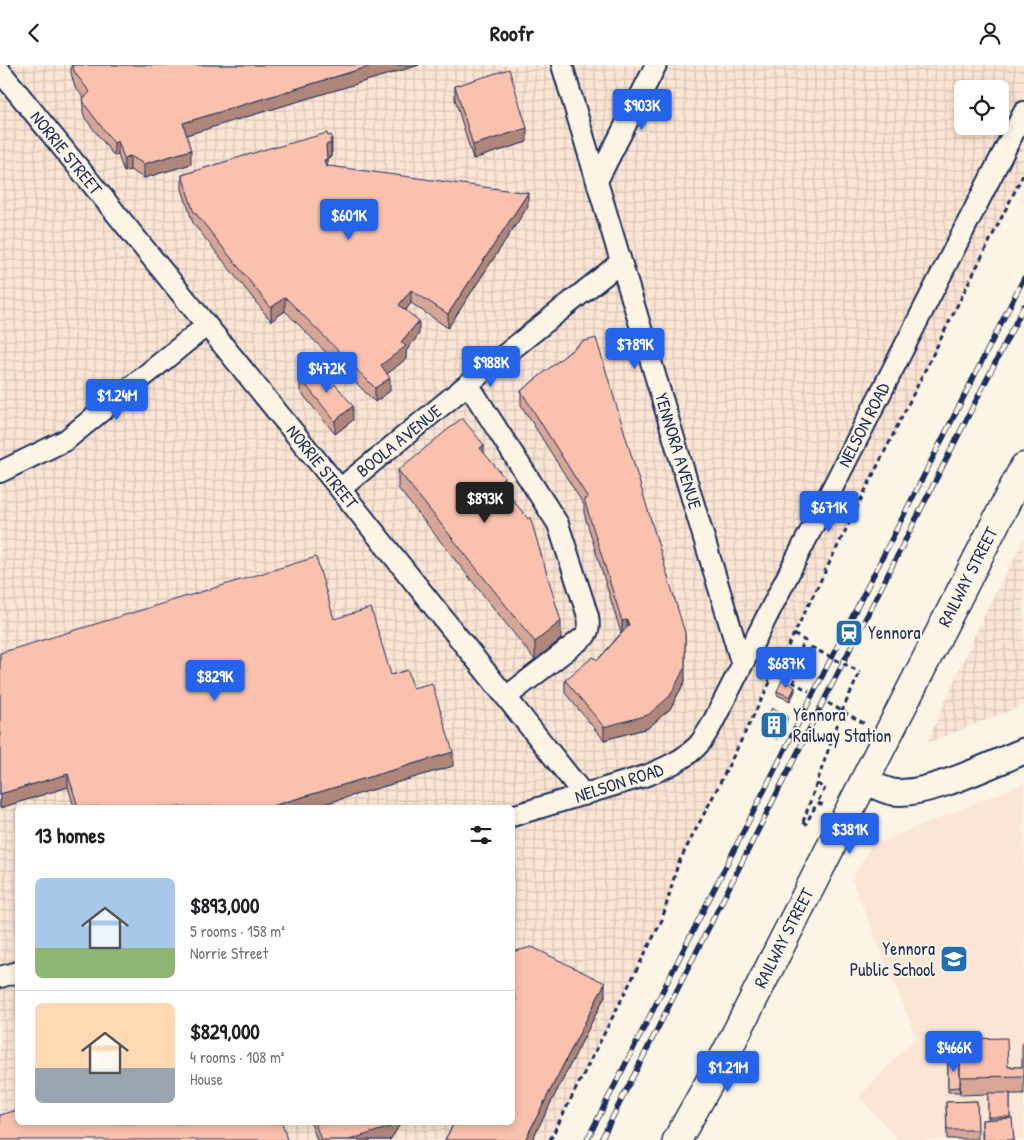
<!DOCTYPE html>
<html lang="en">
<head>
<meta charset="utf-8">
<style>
  body { margin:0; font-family:"Patrick Hand",sans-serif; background:#f6f6f6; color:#202124; height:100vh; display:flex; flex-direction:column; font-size:19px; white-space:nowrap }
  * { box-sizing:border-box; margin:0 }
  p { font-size:16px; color:#757577 }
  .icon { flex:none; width:28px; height:28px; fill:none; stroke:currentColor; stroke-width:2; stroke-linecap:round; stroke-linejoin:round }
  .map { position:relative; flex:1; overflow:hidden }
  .drawer { position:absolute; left:15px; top:740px; width:500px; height:320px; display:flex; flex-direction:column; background:#fff; border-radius:8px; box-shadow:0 2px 8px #0003 }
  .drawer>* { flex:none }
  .controls { position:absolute; left:954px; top:15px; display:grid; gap:10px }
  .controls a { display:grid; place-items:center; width:55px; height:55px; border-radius:8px; background:#fff; box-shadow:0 2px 8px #0003; font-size:25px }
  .price { position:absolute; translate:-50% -42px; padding:0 11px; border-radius:5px; background:#2563eb; color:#fff; font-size:16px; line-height:32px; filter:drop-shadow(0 1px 2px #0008) }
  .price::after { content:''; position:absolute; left:50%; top:30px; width:15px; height:11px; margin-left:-8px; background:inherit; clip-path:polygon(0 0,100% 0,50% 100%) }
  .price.current { background:#222; color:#fff }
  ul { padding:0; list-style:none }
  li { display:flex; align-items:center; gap:15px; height:125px; padding:0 20px }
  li+li { border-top:1px solid #e0e0e0 }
  li span { display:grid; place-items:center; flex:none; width:140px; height:100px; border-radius:8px; color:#555 }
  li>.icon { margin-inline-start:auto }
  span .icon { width:60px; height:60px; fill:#fffc; stroke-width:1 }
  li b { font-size:21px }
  h2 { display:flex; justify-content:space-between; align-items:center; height:60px; padding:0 20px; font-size:21px }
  header { display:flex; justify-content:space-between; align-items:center; height:65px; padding:0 20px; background:#fff; font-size:22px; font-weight:700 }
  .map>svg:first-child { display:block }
</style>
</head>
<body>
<header><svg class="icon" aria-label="back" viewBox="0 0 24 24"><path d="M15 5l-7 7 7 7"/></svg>Roofr<svg class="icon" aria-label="person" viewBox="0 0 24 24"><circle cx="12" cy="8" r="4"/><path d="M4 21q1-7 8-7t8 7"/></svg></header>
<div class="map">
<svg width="1024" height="1075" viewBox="0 0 1024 1075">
  <defs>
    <pattern id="industrial-grid" width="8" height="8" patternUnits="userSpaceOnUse" patternTransform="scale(1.25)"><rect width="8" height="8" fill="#fbe5d4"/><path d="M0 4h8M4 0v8" fill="none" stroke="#d7c5b8"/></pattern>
  </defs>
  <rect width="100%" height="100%" fill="#fcf5e5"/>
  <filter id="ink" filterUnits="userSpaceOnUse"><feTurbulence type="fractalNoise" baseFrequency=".02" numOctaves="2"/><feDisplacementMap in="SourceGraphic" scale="10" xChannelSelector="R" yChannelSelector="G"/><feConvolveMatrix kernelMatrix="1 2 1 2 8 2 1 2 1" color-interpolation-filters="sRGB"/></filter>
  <g filter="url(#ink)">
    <path fill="#fbe5d4" d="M1024,718V1075H899L859,1032L916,972L852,815L871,781Z"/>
    <path fill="url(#industrial-grid)" fill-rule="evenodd" d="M0,0H1024V110L678,799L662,855L550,1075H0ZM962,24H1000V61H962ZM18,742H512V1058H18Z
      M1024,474V640L927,678L982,554Z"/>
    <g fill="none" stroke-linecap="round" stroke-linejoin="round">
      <defs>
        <path id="minor" d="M562,0L742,600
          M0,6L340,424L584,730
          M597,116L656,0
          M468,319L558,459L588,551C589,559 590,564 585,571L506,632
          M0,407L66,375L207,260
          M340,424L468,319L621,197
          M512,751L648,710C667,702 686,694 700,678C704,673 707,667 711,661L1024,47
          M0,912L18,907"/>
        <path id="tertiary" d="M865,715C873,719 883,726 893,727C925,732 992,699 1024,686"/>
        <path id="secondary" d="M677,1075L726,988L1024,402"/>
      </defs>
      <use href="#minor" stroke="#1b2f5e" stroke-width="24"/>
      <use href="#tertiary" stroke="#1b2f5e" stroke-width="29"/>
      <use href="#secondary" stroke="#1b2f5e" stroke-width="31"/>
      <path stroke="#1b2f5e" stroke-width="3" stroke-dasharray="5 4" stroke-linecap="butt" d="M794,569L805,576L785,613L809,626
        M760,611L770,616
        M793,618L811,582
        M828,638L867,660
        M817,719L825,723L817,738L825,740L826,739
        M803,757L842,646L860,607
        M803,757L806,759L817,738
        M550,1075L662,855L678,799L718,722L960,235L1024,108"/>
      <use href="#minor" stroke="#fcf5e5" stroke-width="20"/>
      <use href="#tertiary" stroke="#fcf5e5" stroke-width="25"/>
      <use href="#secondary" stroke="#fcf5e5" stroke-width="28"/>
      <defs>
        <path id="rail" d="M587,1075L1024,213
          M601,1075L1024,241"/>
      </defs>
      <use href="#rail" stroke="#1b2f5e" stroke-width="5.5"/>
      <use href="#rail" stroke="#fcf5e5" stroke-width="4" stroke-dasharray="11" stroke-linecap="butt"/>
      <path stroke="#1b2f5e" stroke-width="3" stroke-dasharray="5 4" stroke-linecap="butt" d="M811,582L860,607"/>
    </g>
    <path fill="#d6a696" stroke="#1b2f5e" d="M71,0H419L186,70L191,99L144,113L130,105L124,107L118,90L114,91L85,53L83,47V34L84,33L75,22L71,8Z
      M455,21L527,77L473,94L455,34Z
      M328,71L332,74V88H331V92L327,93V102L528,141L448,263L411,238L406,245L419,269L406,286V294L387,309L390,326L375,337L285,246L271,256L193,158L182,124V110L273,83Z
      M582,277L685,616L670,644L648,663L604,675L565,628V615L598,595L621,568L584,448V440L521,340V326Z
      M300,313L353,355L335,369L300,326Z
      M484,388L504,424L561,574L535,595L398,423V405Z
      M334,554L391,610L413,623L453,701L314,742H74L68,722L0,743V588Z
      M777,626H795L790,636L777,630Z
      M787,655L777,674L762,666V661Z
      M512,887L605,931L532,1075H445L514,940L512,936Z
      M1024,978V1029H1010V1053L1014,1075H982V1055H988V1029L960,1030V1015V1027H948V993L1008,1002H1022Z
      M977,1036L978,1074H947L946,1037Z
      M311,1058H401L390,1075H317Z"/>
    <path fill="#ae877a" stroke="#1b2f5e" d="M374,0H419L183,71V58Z
      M527,63V77L473,94V80Z
      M118,76V90L114,91V78Z
      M331,78V92L326,93V80Z
      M191,85V99L144,113V99Z
      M130,91V105L124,107V93Z
      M327,94V108L324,95Z
      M528,128V141L448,263V249Z
      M411,225V238L399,253V240Z
      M285,232V246L271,256V243Z
      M419,256V269L406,286V294L381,314V300L401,277Z
      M390,313V326L375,337V323Z
      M353,341V355L335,369V356Z
      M484,380V397L480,383Z
      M504,412V430L499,417Z
      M627,555V568L622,570V556Z
      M561,556V574L535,595V577Z
      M685,568V616L670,644L648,663L604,675V662Z
      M795,622V626L790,636V632Z
      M787,650V655L777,674V669Z
      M453,687V701L314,742H269Z
      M68,709V722L0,743V729Z
      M605,918V931L532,1075H525Z
      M393,1058H401L390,1075H349Z"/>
    <path fill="#f9c1ae" stroke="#1b2f5e" d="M72,0H374L183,58L191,85L144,99L130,91L124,93L118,76L114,78L85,40L83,34L90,27L75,8Z
      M509,4L527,63L473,80L455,21Z
      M327,68L328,71L331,70L332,74H330L331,78L326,80L327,94L324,95L326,102L329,101L528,128L448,249L411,225L399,240L419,256L401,277L406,281L381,300L390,313L375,323L285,232L271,243L193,145L182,110L273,82V83Z
      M596,273L685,568V602L670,631L648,650L604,662L565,615L593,592L598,595L629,560L627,555L622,556L584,434L588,433L521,326L582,277Z
      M314,302L331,323L335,319L353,341L335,356L300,313Z
      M462,353L484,380L480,383L504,412L499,417L528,454L530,452L561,556L535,577L398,405Z
      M316,492L334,554L371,543L391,610L408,605L413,623L432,618L453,687L269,742H78L68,709L0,729V588Z
      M782,615L795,622L790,632L777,626Z
      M772,643L787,650L777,669L762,661Z
      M532,882L605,918L525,1075H445L454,1058H512V942L516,935L512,922V887Z
      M1007,973L1008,1002H1022V978H1024V1011L960,1012L959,974Z
      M960,992V1022L948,1023V993Z
      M988,1028H1010V1052H988Z
      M977,1036L978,1065H947L946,1037Z
      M18,1045V1058H282L287,1075H0V1050Z
      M1012,1053L1014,1075H983L982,1055Z
      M315,1058H393L390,1062L349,1075H321Z"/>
  </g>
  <defs>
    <symbol id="station-square" viewBox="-11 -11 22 22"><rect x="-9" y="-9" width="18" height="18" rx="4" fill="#1f6fb2" stroke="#fcf5e5"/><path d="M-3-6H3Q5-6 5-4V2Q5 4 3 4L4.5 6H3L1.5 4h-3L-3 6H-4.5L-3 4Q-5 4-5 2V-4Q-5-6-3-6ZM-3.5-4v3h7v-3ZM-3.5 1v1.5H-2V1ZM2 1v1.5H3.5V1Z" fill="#fff"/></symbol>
    <symbol id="building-square" viewBox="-11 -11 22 22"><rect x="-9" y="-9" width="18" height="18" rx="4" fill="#1f6fb2" stroke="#fcf5e5"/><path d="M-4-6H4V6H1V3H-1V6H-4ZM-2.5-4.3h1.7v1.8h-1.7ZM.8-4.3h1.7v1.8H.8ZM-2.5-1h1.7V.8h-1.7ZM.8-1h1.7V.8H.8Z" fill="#fff"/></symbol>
    <symbol id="school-square" viewBox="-11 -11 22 22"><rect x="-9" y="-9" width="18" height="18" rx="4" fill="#1f6fb2" stroke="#fcf5e5"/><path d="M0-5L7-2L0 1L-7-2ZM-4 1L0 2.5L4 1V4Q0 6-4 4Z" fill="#fff"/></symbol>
  </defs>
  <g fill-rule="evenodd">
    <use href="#station-square" x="833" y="552" width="32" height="32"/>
    <use href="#building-square" x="758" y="644" width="32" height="32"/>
    <use href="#school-square" x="938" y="878" width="32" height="32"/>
  </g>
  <g text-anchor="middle" stroke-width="4" stroke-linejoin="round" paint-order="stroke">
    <g font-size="18" fill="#1b2f5e" stroke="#fcf5e5">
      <text transform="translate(66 88) rotate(51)" y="6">NORRIE STREET</text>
      <text transform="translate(864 360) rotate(-63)" y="6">NELSON ROAD</text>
      <text transform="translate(399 376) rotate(-39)" y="6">BOOLA AVENUE</text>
      <text transform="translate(678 386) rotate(73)" y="6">YENNORA AVENUE</text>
      <text transform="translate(322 402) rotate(51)" y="6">NORRIE STREET</text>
      <text transform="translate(968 512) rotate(-63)" y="6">RAILWAY STREET</text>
      <text transform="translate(619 718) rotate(-18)" y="6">NELSON ROAD</text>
      <text transform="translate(784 873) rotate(-63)" y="6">RAILWAY STREET</text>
    </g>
    <g font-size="18" fill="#1b2f5e" stroke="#fcf5e5" text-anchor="start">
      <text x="868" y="574">Yennora</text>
      <text x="793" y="656">Yennora<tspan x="793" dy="21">Railway Station</tspan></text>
      <text x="935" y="890" text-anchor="end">Yennora<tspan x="935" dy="21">Public School</tspan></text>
    </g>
  </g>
</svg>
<div class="controls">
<a><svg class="icon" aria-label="locate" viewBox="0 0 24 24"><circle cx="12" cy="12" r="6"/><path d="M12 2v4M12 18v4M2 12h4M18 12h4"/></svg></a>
</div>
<b class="price" style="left:642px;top:66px">$903K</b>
<b class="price" style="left:349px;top:176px">$601K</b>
<b class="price" style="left:635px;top:305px">$789K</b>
<b class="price" style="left:491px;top:323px">$988K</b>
<b class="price" style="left:327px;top:329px">$472K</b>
<b class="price" style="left:117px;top:356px">$1.24M</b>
<b class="price current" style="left:485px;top:459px">$893K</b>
<b class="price" style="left:829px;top:468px">$671K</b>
<b class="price" style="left:786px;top:624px">$687K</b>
<b class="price" style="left:215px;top:637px">$829K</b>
<b class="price" style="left:850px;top:790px">$381K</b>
<b class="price" style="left:954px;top:1008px">$466K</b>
<b class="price" style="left:728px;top:1028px">$1.21M</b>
<section class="drawer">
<h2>13 homes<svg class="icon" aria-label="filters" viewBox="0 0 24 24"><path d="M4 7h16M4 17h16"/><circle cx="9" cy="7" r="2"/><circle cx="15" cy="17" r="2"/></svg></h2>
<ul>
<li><span style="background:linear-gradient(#a9c7e8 70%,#8fb573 0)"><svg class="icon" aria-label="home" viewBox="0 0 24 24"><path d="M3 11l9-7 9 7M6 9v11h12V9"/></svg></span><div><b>$893,000</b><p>5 rooms · 158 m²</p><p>Norrie Street</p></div></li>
<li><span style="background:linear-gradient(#ffd9b3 65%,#9aa5b1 0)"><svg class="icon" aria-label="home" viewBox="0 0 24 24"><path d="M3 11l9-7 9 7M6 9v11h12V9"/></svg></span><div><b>$829,000</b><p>4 rooms · 108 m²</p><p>House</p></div></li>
</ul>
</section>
</div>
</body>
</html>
